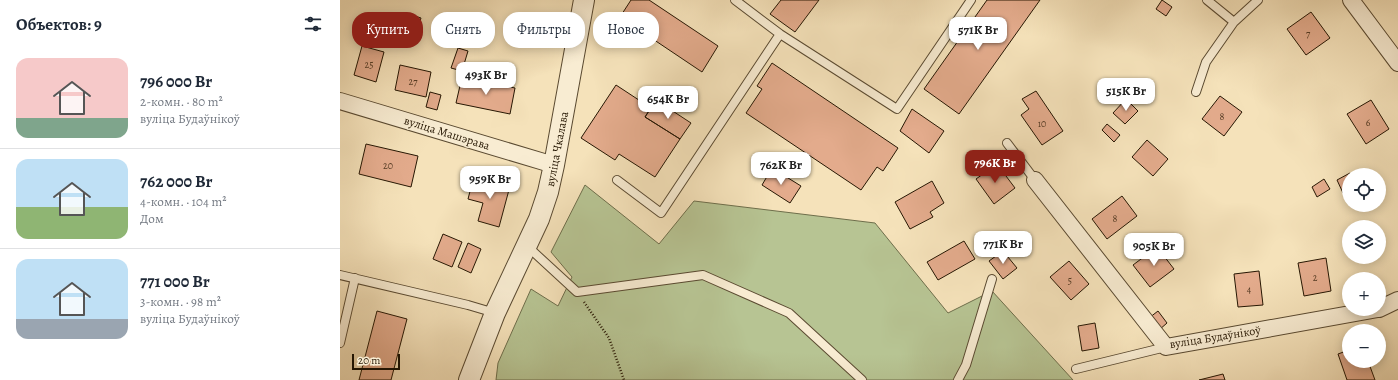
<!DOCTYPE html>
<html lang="ru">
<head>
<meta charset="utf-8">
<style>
  body { margin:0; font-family:Alegreya,serif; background:#f6f6f7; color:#1f2937; height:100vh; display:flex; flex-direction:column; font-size:15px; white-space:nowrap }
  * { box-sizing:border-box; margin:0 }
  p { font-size:13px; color:#747a83 }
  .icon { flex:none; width:22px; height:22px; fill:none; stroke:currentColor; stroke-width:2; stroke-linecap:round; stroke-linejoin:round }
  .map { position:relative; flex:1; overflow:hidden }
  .details { display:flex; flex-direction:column; background:#fff; width:340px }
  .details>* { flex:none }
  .hud { position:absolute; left:12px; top:12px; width:380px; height:36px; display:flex; gap:8px }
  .fabs { position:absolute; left:1002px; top:168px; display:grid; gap:8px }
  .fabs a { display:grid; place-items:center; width:44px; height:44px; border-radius:50%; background:#fff; box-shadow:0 2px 10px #0003; font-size:20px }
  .scale { position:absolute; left:12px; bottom:10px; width:48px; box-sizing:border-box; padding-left:4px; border:2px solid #261703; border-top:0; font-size:11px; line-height:14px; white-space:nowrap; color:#261703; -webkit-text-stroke:3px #f8ecd2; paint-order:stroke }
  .price { position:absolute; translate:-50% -34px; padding:0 9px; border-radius:8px; background:#fff; color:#222; font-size:13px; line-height:26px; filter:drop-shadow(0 1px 2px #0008) }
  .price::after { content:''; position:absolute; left:50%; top:24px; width:12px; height:9px; margin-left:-6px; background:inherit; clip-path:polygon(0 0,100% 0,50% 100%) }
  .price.on { background:#8f2418; color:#fff }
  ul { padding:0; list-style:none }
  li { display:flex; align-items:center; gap:12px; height:100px; padding:0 16px }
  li+li { border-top:1px solid #e0e1e3 }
  li span { display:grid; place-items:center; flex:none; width:112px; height:80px; border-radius:12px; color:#555 }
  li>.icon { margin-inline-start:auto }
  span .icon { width:48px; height:48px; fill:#fffc; stroke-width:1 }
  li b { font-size:17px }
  h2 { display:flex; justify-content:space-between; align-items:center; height:48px; padding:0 16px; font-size:17px }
  .pill { padding:0 14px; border-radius:16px; background:#fff; box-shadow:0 2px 10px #0003; font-size:14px; line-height:36px }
  .pill.on { background:#8f2418; color:#fff }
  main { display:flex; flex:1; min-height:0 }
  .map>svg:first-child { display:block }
</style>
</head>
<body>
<main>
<section class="details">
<h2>Объектов: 9<svg class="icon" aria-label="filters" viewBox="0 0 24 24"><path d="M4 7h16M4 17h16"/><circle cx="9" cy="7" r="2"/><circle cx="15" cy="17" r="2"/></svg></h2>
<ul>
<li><span style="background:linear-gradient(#f6c9c9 75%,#7fa58c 0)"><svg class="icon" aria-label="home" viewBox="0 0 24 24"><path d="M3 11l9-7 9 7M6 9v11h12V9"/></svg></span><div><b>796 000 Br</b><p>2-комн. · 80 m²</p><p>вуліца Будаўнікоў</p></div></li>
<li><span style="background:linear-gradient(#bfe0f5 60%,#8fb573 0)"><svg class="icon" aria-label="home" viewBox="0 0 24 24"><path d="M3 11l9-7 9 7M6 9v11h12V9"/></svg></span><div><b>762 000 Br</b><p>4-комн. · 104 m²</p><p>Дом</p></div></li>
<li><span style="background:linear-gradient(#bfe0f5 75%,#9aa5b1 0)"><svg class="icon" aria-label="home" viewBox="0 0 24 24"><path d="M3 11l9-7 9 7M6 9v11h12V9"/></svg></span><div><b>771 000 Br</b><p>3-комн. · 98 m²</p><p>вуліца Будаўнікоў</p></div></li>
</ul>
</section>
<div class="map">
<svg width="1058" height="380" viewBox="0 0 1058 380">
  <rect width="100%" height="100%" fill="#f5e2ba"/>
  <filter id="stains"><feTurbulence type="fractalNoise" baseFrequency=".005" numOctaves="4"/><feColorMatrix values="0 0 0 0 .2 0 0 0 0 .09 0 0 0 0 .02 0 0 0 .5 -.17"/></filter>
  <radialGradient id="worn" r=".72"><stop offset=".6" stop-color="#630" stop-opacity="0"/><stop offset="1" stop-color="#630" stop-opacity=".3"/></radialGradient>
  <path fill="#b7c493" stroke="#6e6e4b" d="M245,185L319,244L354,201L535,223L608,313L652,291L733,380H156L158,363L191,289L218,306L232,277L211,252Z"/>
  <path fill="#e3ab8c" stroke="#261703" d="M291,0H309L378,46L362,72L280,17Z
    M441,0H479L455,32L430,14Z
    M647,0H700L619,114L584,89Z
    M822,0L832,7L826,16L816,9Z
    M971,12L990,38L966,55L947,29Z
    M69,14L81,18L75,37L63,33Z
    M208,20L218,21L216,32L206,30Z
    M22,46L44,52L36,82L14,75Z
    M118,48L128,51L122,71L111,68Z
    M432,63L558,148L543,171L537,167L521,190L406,113L422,89L417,86Z
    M60,65L91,72L86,97L55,90Z
    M122,77L175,88L170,114L116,103Z
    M276,85L311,108L305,117L340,139L315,177L279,154L275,160L241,138Z
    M696,91L723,131L702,145L681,115L689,109L682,99Z
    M90,92L101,95L97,110L86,107Z
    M880,96L902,112L884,136L862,119Z
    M786,99L798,111L785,124L773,113Z
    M316,100L351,123L340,139L305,117Z
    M1031,100L1049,129L1026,144L1007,114Z
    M572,109L604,131L589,153L560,131Z
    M767,124L780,135L774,142L762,130Z
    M807,140L828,159L813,176L792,157Z
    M26,144L78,156L71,187L19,174Z
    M657,164L675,188L654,204L636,179Z
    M432,168L461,186L450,203L422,185Z
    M1010,173L1011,175H1009V190L1003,193L997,180Z
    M134,176L170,186L159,227L138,221L143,203L128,199Z
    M984,179L990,189L977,197L972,187Z
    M592,181L604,203L590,212L593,217L570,229L555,202Z
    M782,196L797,216L767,239L752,219Z
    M103,234L122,242L112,267L93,259Z
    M624,241L635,259L598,280L587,262Z
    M128,243L141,249L131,273L118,267Z
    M817,247L834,269L810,287L793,265Z
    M663,251L677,268L663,279L649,261Z
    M986,258L991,291L964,296L958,263Z
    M729,261L749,284L731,300L710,277Z
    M919,271L923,305L898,307L894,274Z
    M37,311L67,319L51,380H19Z
    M818,311L827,323L819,330L809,318Z
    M755,323L759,348L742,351L738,326Z
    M1009,350V361H1028L1035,380H1007L998,354Z
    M883,374L885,380H859Z"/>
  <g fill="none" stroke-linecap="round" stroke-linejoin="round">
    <defs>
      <path id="service" d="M395,0L440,34L557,109L631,0
        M867,0L894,22
        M856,92L866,62L894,22L918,0
        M667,143L695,180
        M277,180L321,213L440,34
        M187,246L237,292L363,275L449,313L522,380
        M0,275L128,305L155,313
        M0,343L15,278
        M736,369L826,347
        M618,380L626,365L652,279"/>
      <path id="minor" d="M1011,0L1058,63
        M0,101L214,165
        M695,180L826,347L1038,309
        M1039,309L1058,300"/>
      <path id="tertiary" d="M129,380L155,313L199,219L208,192L214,165L244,0"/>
    </defs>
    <use href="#service" stroke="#5a4a31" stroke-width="10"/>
    <use href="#minor" stroke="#5a4a31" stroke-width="18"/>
    <use href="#tertiary" stroke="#5a4a31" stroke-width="22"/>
    <path stroke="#261703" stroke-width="2.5" stroke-dasharray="1 2" stroke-linecap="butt" d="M244,302L269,338L284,380"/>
    <use href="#service" stroke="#f8ecd2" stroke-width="8"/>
    <use href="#minor" stroke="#f8ecd2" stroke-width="16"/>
    <use href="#tertiary" stroke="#f8ecd2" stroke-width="20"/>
  </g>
  <g text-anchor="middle" stroke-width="3" stroke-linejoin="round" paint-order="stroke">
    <g font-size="10" fill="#553c25">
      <text x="968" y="37">7</text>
      <text x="29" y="68">25</text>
      <text x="73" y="85">27</text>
      <text x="882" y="120">8</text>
      <text x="1028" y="126">6</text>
      <text x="702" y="127">10</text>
      <text x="48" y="169">20</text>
      <text x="775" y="222">8</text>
      <text x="975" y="281">2</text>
      <text x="730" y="284">5</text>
      <text x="909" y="293">4</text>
    </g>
    <g font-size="12" fill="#261703" stroke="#f8ecd2">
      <text transform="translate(107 133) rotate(17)" y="4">вуліца Машэрава</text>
      <text transform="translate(217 149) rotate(-79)" y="4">вуліца Чкалава</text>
      <text transform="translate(875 337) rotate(-9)" y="4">вуліца Будаўнікоў</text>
    </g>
  </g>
  <rect width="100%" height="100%" filter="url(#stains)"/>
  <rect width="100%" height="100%" fill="url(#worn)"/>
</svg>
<div class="fabs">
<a><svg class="icon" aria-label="locate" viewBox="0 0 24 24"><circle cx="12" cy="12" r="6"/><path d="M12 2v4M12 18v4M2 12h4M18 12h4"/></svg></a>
<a><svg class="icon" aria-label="layers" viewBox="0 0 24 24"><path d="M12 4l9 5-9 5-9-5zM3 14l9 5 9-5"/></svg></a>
<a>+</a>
<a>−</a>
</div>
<div class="scale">20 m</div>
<b class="price" style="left:638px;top:51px">571K Br</b>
<b class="price" style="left:146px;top:96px">493K Br</b>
<b class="price" style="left:786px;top:112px">515K Br</b>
<b class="price" style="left:328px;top:120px">654K Br</b>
<b class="price on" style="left:655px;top:184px">796K Br</b>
<b class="price" style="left:441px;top:186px">762K Br</b>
<b class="price" style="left:150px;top:200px">959K Br</b>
<b class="price" style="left:663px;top:265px">771K Br</b>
<b class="price" style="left:814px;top:267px">905K Br</b>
<div class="hud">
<a class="pill on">Купить</a>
<a class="pill">Снять</a>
<a class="pill">Фильтры</a>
<a class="pill">Новое</a>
</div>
</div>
</main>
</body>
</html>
